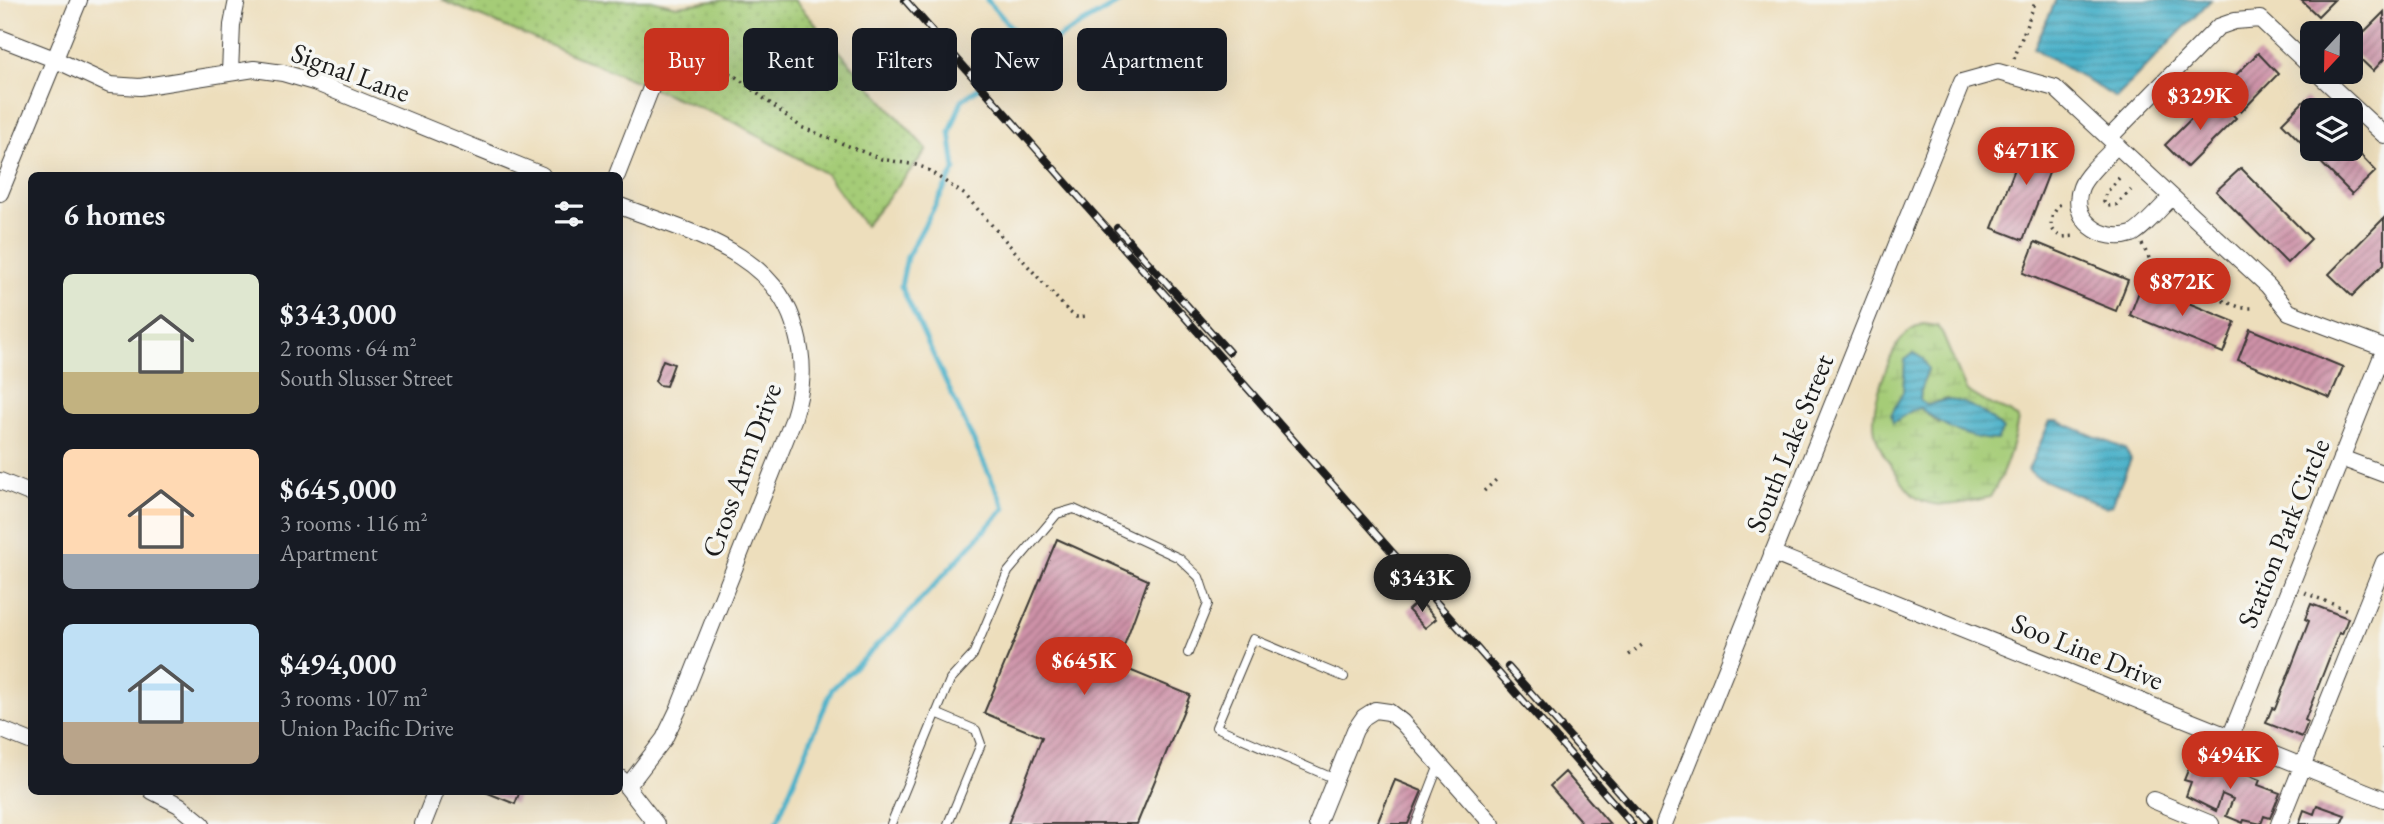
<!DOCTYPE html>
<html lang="en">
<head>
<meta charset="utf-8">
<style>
  body { margin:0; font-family:"EB Garamond",serif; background:#20242c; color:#f1f3f6; height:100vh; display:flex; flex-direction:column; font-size:26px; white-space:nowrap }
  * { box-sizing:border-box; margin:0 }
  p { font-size:23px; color:#9ea1a6 }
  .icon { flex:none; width:38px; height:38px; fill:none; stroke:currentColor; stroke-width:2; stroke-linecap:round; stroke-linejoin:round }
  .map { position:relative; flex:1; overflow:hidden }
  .details { position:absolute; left:28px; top:172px; width:595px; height:623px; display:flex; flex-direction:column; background:#171b24; border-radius:10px; box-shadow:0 7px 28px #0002 }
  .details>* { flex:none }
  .top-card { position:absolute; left:644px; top:28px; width:665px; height:63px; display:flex; gap:14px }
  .needle { width:46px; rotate:202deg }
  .controls { position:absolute; left:2300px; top:21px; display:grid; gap:14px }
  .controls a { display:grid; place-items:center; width:63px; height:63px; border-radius:10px; background:#171b24; box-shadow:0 7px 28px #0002; font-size:35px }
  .price { position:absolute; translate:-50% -60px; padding:0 16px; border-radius:24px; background:#c8321e; color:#fff; font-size:23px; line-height:46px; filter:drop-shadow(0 2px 4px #0008) }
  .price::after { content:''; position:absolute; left:50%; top:42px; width:21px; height:16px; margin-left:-10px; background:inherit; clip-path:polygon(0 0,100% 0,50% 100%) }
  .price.active { background:#222; color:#fff }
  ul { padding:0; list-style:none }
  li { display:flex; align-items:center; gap:21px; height:175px; padding:0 35px }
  li span { display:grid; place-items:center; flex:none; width:196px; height:140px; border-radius:10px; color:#555 }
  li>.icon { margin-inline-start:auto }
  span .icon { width:84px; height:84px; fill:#fffc; stroke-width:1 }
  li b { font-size:30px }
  h2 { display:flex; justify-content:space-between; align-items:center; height:84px; padding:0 35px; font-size:30px }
  .chip { padding:0 24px; border-radius:10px; background:#171b24; box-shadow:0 7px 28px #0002; font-size:24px; line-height:63px }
  .chip.active { background:#c8321e; color:#fff }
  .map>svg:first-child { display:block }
</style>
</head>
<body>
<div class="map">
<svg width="2384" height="824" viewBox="0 0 2384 824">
  <defs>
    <pattern id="wetland-marsh" width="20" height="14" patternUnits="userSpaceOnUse" patternTransform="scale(1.75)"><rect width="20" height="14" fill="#a5cc77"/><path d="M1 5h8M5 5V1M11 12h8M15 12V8" fill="none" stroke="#8daf66"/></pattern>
    <pattern id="park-dots" width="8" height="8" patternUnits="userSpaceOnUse" patternTransform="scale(1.75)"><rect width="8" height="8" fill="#a5cc77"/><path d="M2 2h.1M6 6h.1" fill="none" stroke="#8daf66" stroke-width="1.8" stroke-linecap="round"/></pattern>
    <pattern id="water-rules" width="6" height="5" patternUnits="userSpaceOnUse" patternTransform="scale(1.75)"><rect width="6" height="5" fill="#4ab1c9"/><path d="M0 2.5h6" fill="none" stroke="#3d8fa2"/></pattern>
    <pattern id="building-hatch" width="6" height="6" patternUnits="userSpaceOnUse" patternTransform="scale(1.75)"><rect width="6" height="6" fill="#cd91a7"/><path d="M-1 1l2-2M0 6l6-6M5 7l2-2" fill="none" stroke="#a67687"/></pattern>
  </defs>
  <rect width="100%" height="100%" fill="#f6f6f2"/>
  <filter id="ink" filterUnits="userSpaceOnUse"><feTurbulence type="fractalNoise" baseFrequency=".0143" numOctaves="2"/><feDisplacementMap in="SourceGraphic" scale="14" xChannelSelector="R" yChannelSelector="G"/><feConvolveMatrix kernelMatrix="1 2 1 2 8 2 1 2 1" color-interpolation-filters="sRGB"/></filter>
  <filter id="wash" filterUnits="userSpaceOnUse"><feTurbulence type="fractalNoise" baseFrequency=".00686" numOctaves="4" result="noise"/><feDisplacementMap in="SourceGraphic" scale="28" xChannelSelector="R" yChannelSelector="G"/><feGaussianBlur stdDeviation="1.57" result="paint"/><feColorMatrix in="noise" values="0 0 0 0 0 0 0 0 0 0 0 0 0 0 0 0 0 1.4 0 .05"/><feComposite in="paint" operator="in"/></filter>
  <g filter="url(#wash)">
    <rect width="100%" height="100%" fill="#eddebc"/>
    <path fill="url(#wetland-marsh)" stroke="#60744a" stroke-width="2" fill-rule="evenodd" d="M1923,324L1937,326L1942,333L1966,390L1987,403L2010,412L2018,419C2013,447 2005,473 1990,497C1969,502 1937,511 1917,498C1909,493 1901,481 1896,473C1886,459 1875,443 1874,425C1873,401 1889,352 1905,335C1909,330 1917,327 1923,324ZM1905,360L1928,369L1921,388L1920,401L1927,405L1947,399L1938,423L1920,408L1892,415L1903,392Z"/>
    <path fill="url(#park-dots)" stroke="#60744a" stroke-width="2" d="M441,0H651L676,6L723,0H794L927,150L865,226L826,174L734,122Z"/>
    <path fill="url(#water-rules)" stroke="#336672" stroke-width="2" d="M2056,0H2211L2116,98L2034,48Z
      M1914,353L1923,359L1928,369L1921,388L1920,401L1927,405C1934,404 1943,399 1949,400C1969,401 1990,416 2003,430L1997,440C1967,440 1942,426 1920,408L1911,411L1893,423L1891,415L1903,392L1905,360Z
      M2050,421H2058L2125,449L2131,459L2112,505L2105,507L2034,476L2028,470Z"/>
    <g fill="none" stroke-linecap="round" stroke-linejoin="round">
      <path stroke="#4ab1c9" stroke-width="5" d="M987,0L1033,52
        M776,824L832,689L895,628L1005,508L901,286L907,257L955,169L950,132L962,100L1005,69L1123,0"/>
    </g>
    <g id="blocks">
      <path fill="url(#building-hatch)" d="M2301,0H2334L2318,16Z
        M2384,12V59L2373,71L2350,49V46Z
        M2258,53L2278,74L2241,112L2220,91Z
        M2214,96L2236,118L2187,167L2165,145Z
        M2306,99L2317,110H2312V149H2350V144L2376,171L2352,194L2282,123Z
        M2028,135L2059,147L2023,240L1992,228Z
        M2241,168L2311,239L2287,263L2216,191Z
        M2384,218V264L2352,296L2329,274Z
        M2035,242L2128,280L2116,311L2023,273Z
        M2142,284L2235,322L2223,353L2130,315Z
        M2250,329L2343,367L2330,398L2238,360Z
        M663,360L674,364L666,386L659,385L655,381Z
        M1057,539L1148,580L1117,665L1190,695L1137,824H1008L1042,737L984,713Z
        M1419,600L1436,619L1425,628L1408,610Z
        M2311,604L2348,618L2342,634L2339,633L2305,720L2308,722L2302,737L2266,723L2272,708L2275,709L2309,621L2305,619Z
        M2203,757L2260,780L2258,785L2280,793L2270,818L2264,816L2261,824L2244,820L2243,823L2226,816L2233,799L2222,794L2216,811L2186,796L2191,782L2184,780L2193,758L2201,761Z
        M1565,772L1610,824H1583L1550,786Z
        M1395,780L1422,791L1408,824H1377Z
        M483,791H520L515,804Z
        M2317,805L2345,815L2341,824H2299L2304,810L2314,814Z"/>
    </g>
  </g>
  <g filter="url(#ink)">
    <use href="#blocks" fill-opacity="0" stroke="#3b3934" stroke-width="2"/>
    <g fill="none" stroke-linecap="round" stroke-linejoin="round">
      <defs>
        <path id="lane" d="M936,713L976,730L981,744L948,824
          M1335,779L1216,727L1253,639L1344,677
          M891,824L950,680L973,655L1008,572L1057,514L1074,509L1179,558L1199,577L1208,604L1188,653
          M1416,824L1439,765"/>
        <path id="street" d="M0,38L54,59L110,85L140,87L254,69L283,73L314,82L542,175
          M230,72L232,25L237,0
          M2316,72L2384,135
          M2109,138L2218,27L2235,21L2260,19L2312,68
          M2117,145C2107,156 2086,174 2081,187C2068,219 2103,244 2132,234C2142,230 2163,205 2172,197
          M617,175L653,83
          M0,193L79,0
          M620,206C687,232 776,251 796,331C805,364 803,388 793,420L678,710L664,739L627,787
          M2341,458L2384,474
          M0,481L32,494
          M1772,553L2384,799
          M0,729L32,742
          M2231,735L2384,351
          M620,778L656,824
          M152,791L179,805L202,824
          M2153,800L2211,824
          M423,824L436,791
          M1317,824L1355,730L1364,717L1375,710L1389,712L1402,722L1492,824
          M1664,824L1962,82L1998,72L2055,88L2268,286L2289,312L2384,348
          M2279,824L2384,562"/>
      </defs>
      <use href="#lane" stroke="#3b3934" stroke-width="10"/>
      <use href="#street" stroke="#3b3934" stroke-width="18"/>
      <path stroke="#3b3934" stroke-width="3.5" stroke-dasharray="2 5" stroke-linecap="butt" d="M2014,59L2036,0
        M664,71L671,63L732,74L801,127L881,159L916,165L925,168L965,195L1068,311L1076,317L1088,316
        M2119,178L2106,193L2104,202L2108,206L2116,205L2131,190
        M2060,204C2051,216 2045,227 2061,237L2077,236
        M2142,244L2158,276L2242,308H2255
        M1484,491L1496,480
        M2305,593L2350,611
        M1629,655L1642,645
        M2384,748V749"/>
      <use href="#lane" stroke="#fff" stroke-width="8"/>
      <use href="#street" stroke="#fff" stroke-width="16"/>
      <defs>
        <path id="rail" d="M905,0L1632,824
          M1117,228L1229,352
          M1508,667L1647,824"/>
      </defs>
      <use href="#rail" stroke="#1c1c1c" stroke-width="8"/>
      <use href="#rail" stroke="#f6f6f2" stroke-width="5" stroke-dasharray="16" stroke-linecap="butt"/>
    </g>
  </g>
  <g text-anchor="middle" stroke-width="7" stroke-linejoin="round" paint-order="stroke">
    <g font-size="28" fill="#1c1c1c" stroke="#f6f6f2">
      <text transform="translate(351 72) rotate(20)" y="10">Signal Lane</text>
      <text transform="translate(1789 443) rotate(-68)" y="10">South Lake Street</text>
      <text transform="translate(741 470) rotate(-70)" y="10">Cross Arm Drive</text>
      <text transform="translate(2283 533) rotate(-68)" y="10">Station Park Circle</text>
      <text transform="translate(2088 651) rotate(22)" y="10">Soo Line Drive</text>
    </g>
  </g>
</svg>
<div class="controls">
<a><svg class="needle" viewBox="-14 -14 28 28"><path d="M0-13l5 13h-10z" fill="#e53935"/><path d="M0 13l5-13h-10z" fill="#9ea1a6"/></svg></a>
<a><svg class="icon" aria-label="layers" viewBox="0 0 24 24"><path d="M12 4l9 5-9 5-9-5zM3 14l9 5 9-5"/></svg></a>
</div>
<b class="price" style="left:2200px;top:132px">$329K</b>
<b class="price" style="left:2026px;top:187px">$471K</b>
<b class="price" style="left:2182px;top:318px">$872K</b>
<b class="price active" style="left:1422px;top:614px">$343K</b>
<b class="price" style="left:1084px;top:697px">$645K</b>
<b class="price" style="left:2230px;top:791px">$494K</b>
<div class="top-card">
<a class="chip active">Buy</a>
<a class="chip">Rent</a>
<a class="chip">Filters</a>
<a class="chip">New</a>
<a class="chip">Apartment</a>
</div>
<section class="details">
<h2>6 homes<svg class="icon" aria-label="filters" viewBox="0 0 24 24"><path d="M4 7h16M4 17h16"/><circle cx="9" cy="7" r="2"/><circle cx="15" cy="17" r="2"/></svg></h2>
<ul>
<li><span style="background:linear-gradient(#dfe7d0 70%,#c2b280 0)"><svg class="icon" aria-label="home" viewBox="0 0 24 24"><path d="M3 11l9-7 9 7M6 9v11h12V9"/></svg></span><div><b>$343,000</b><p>2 rooms · 64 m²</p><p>South Slusser Street</p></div></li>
<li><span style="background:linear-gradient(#ffd9b3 75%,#9aa5b1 0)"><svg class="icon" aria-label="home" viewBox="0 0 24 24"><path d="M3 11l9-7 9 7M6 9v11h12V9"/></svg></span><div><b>$645,000</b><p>3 rooms · 116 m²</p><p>Apartment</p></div></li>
<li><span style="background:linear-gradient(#bfe0f5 70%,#b9a48a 0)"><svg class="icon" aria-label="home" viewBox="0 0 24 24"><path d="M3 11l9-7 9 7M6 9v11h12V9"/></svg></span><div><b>$494,000</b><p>3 rooms · 107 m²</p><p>Union Pacific Drive</p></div></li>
</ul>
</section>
</div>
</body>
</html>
